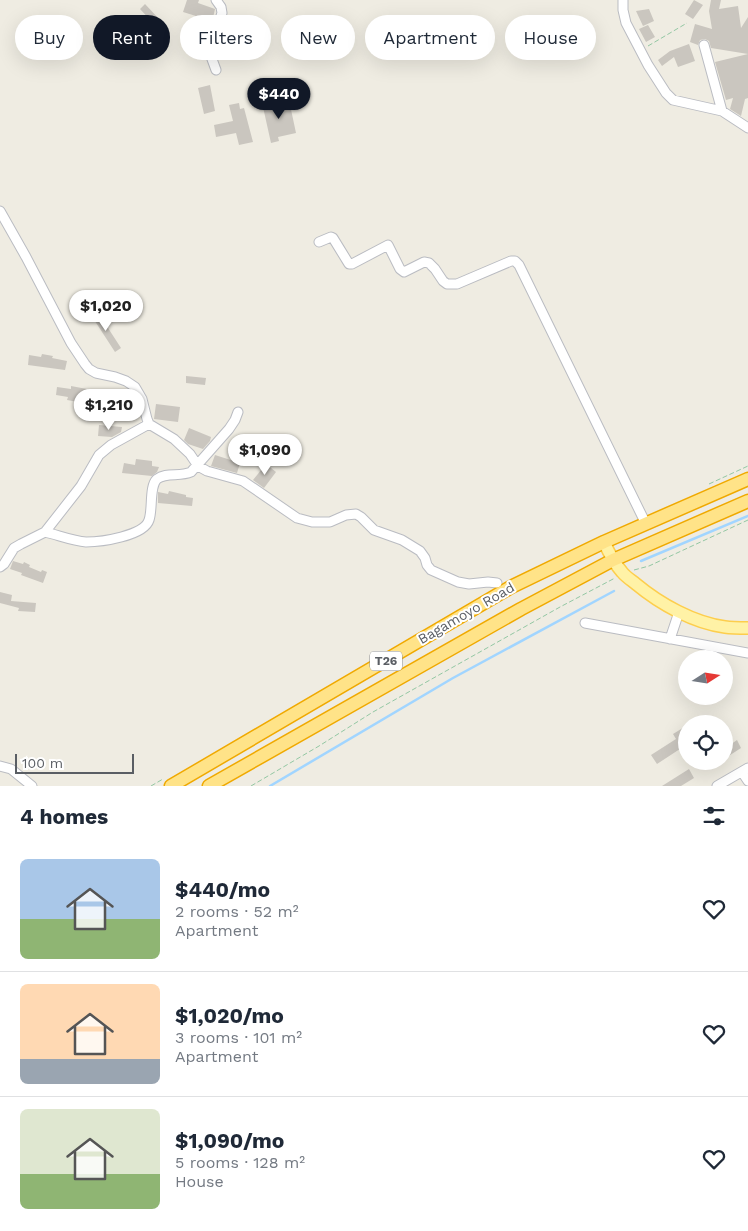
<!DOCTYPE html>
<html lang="en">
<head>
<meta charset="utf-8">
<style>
  body { margin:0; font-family:"Work Sans",sans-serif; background:#f2f2f3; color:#1f2937; height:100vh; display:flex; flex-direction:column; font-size:19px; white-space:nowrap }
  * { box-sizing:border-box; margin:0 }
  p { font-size:16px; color:#747a83 }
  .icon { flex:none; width:28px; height:28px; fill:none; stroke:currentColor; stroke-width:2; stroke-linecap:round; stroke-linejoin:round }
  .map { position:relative; height:786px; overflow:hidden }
  .panel { display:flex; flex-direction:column; background:#fff; flex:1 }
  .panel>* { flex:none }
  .banner { position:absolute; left:15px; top:15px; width:719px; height:45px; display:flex; gap:10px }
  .needle { width:32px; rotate:78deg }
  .fabs { position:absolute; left:678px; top:650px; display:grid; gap:10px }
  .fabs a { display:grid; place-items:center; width:55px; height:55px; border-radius:50%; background:#fff; box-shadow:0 5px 20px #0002; font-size:25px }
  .scale { position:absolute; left:15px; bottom:12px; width:119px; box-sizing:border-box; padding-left:5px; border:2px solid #5a5e64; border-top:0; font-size:14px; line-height:18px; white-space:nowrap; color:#5a5e64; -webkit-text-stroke:4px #fff; paint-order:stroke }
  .price { position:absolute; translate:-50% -42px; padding:0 11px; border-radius:18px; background:#fff; color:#222; font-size:16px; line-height:32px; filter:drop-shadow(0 1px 2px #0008) }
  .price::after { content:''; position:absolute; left:50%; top:30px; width:15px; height:11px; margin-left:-8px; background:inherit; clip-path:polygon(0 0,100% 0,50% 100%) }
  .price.on { background:#111827; color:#fff }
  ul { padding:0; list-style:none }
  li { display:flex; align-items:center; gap:15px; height:125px; padding:0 20px }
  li+li { border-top:1px solid #e0e1e3 }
  li span { display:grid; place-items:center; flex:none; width:140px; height:100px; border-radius:8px; color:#555 }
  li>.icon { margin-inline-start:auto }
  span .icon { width:60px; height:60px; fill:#fffc; stroke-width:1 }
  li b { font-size:21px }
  h2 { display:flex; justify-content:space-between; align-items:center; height:60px; padding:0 20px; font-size:21px }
  .pill { padding:0 18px; border-radius:22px; background:#fff; box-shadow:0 5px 20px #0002; font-size:18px; line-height:45px }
  .pill.on { background:#111827; color:#fff }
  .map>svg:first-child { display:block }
</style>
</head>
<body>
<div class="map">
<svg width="748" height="786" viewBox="0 0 748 786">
  <rect width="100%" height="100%" fill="#efece2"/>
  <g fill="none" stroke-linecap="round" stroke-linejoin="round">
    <path stroke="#a1d5ff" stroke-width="2.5" d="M641,561L748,516
      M270,786L453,678L614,591"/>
  </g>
  <path fill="#cac6bf" d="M187,0H199L198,3L215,9L212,22L210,21L201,49L190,46L196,29L192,28L196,16L183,12Z
    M694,0L703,5L693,19L685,14Z
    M711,0H721L719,9L738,6L741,28L748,17V54L711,48L709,41L705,39L700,40L698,45L690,42L695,24L712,29L709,11Z
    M145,4L159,19L154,24L140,9Z
    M649,9L654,21L643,26L636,11Z
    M648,25L655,37L646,42L639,29Z
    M689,44L695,61L678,67L674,57L662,66L658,60L670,51Z
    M748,54V98L745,99L741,116L730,109L733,98L726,100L715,62Z
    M210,85L215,111L204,114L198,88Z
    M289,100L296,133L278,137L279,141L271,143L263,107Z
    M239,103L240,109L244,108L253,142L239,145L236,133L216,137L214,125L233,121L229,105Z
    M97,311L121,348L115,352L91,315Z
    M42,354L53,356L52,358L67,361L65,370L28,365L29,355L41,357Z
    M186,376L206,378L205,385L186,383Z
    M71,386L87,389L86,400L78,399V402L67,400L68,397L56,395L57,387L71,389Z
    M156,404L180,407L178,422L154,419Z
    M99,425L122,427L121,432L112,437L98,436Z
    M189,428L211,437L210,441L203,449L188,444L184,440Z
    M215,455L240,463L237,473L211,466Z
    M136,459L152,461V466L159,467L157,472L152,476L122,473L124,463L135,465Z
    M266,464L276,472L264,488L253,480Z
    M169,491L186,495V497L193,498L192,506L158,503V492L168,494Z
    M13,561L23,564L24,562L30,565L29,567L41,572L42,570L47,572L43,583L21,575L22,573L10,569Z
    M0,592L12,595L11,601L36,603L35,612L18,611L19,608L0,603Z
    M686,726V745L657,764L651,755L676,739L673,734Z
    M737,740L741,748L724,759V749Z
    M689,769L694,778L681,786H662Z"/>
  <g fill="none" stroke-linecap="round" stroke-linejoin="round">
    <defs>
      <path id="minor" d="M216,0L221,7L222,13L209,51L216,70
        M623,0V10L626,23L648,65L666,93L673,100L722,111L748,128
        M704,45L722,111
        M0,211L26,257L71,343L85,364L89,369L96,373L115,377L126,381L135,387L142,399L147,419L149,424L174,439L190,454L198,466L207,471L243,481L297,518L312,522H330L346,515L356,514L361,517L374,530L402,540L420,551L425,558L427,565L431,570L458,582L469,584L488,582L497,583
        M319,242L331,237L333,238L349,264H352L388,245L400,269L404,272L424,262L429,263L435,269L443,281L447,284H457L511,261H515L519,265L646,524
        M45,532C58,535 73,541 86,542C101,542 144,536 149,520C153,509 149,486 157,479C166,472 180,477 191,472L229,429L235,420L238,412
        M0,567L4,564L14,548L21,544L45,532L81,486L99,455L111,445L149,424
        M585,623L748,653
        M670,639L679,612
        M0,766L11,769L32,786
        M742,772L748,781
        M717,786L748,768"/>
      <path id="major" d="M604,542C609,553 614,563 622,572C626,577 631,580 636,584C660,604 694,623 725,627C732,628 740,628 748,628"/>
      <path id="highway" d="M171,786L511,587L604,542L748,479
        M209,786L521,609L613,560L748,501"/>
    </defs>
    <use href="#minor" stroke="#babcc2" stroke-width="11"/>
    <use href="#major" stroke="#fdce4d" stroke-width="14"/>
    <use href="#highway" stroke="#f0a900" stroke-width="15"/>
    <path stroke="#93c7a3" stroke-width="1" stroke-dasharray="5 2.5" stroke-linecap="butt" d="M648,46L687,23
      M709,484L748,466
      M634,570L649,566L748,520
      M151,786L163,779
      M251,786L319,746L373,712L560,607L615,578"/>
    <use href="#minor" stroke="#fff" stroke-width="9"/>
    <use href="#major" stroke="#fff2a6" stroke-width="11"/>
    <use href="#highway" stroke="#ffe388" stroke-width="12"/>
  </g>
  <g text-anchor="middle" stroke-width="4" stroke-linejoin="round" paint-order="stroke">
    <rect fill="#fff" stroke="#8c8e92" stroke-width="1" x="370" y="651.5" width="32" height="19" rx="4"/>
    <g font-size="12" font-weight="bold" fill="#5a5e64">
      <text x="386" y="665">T26</text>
    </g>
    <g font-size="14" fill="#5a5e64" stroke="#fff">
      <text transform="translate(466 613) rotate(-30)" y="5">Bagamoyo Road</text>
    </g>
  </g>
</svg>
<div class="fabs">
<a><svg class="needle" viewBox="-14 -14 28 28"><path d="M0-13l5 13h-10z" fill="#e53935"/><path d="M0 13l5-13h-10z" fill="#747a83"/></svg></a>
<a><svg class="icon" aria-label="locate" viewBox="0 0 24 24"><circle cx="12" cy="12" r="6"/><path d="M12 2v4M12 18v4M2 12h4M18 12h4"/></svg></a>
</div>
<div class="scale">100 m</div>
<b class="price on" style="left:279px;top:120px">$440</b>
<b class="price" style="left:106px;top:332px">$1,020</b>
<b class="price" style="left:109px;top:431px">$1,210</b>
<b class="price" style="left:265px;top:476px">$1,090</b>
<div class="banner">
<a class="pill">Buy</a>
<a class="pill on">Rent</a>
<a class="pill">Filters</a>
<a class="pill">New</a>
<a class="pill">Apartment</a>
<a class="pill">House</a>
</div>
</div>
<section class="panel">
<h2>4 homes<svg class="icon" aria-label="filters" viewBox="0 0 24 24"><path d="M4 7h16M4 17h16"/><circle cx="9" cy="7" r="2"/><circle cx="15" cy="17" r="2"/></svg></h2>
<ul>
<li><span style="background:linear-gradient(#a9c7e8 60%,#8fb573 0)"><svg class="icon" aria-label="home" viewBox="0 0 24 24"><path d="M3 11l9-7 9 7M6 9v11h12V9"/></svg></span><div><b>$440/mo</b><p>2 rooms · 52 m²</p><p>Apartment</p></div><svg class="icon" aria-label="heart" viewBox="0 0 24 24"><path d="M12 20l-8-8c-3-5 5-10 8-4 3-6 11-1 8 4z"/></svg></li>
<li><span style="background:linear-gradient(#ffd9b3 75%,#9aa5b1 0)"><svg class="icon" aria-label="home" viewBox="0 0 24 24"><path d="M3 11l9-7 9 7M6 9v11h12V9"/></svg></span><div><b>$1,020/mo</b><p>3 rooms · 101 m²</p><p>Apartment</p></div><svg class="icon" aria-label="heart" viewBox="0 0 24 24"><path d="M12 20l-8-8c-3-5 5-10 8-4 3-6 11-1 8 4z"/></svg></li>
<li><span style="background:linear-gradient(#dfe7d0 65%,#8fb573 0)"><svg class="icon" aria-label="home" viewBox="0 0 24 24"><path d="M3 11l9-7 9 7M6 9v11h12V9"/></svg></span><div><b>$1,090/mo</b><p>5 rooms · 128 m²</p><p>House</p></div><svg class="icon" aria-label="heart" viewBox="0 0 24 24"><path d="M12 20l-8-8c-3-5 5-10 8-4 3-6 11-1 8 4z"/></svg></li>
</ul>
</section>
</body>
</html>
